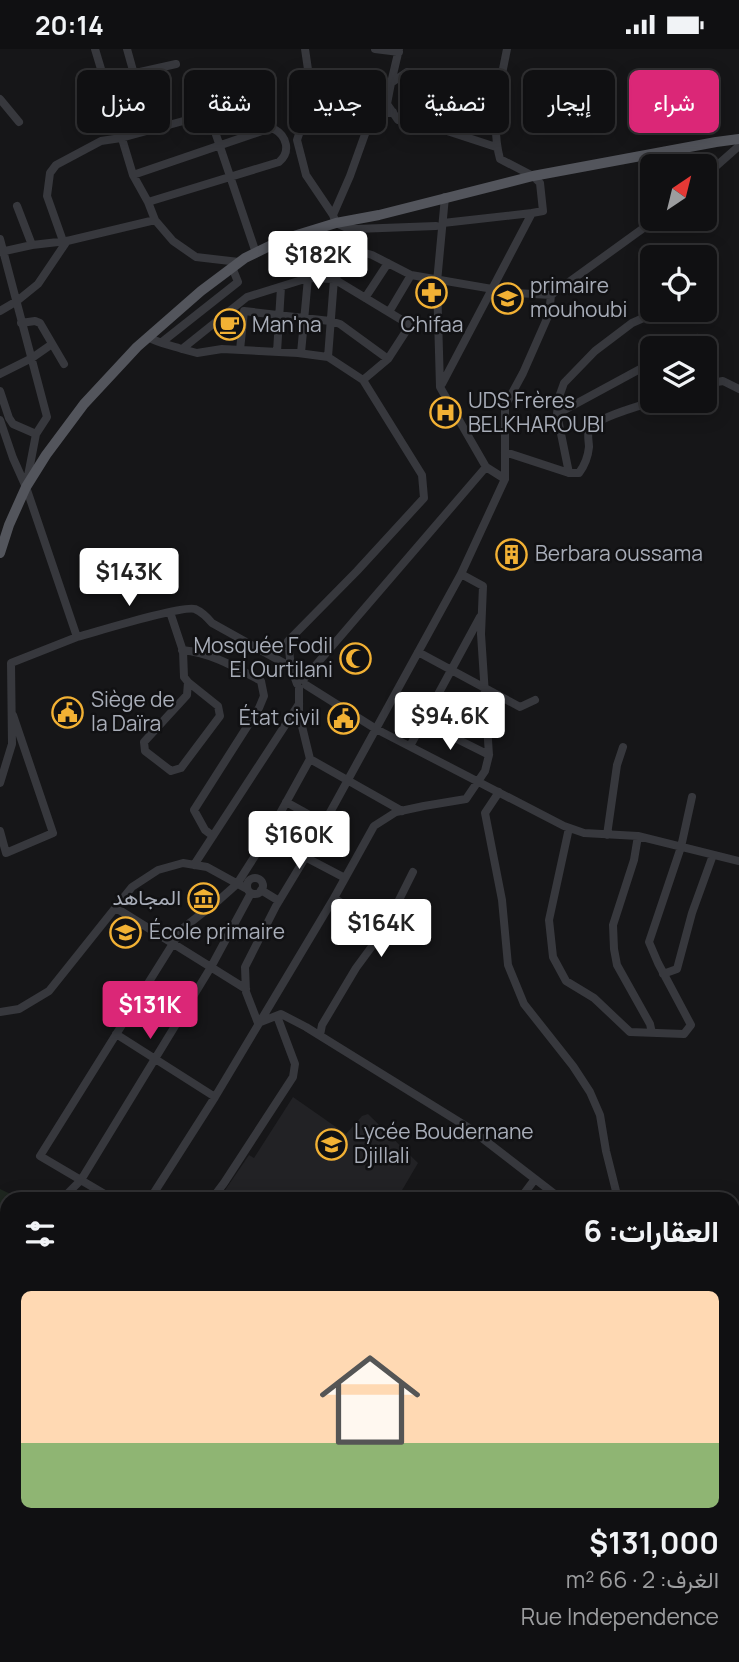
<!DOCTYPE html>
<html lang="ar">
<head>
<meta charset="utf-8">
<style>
  body { margin:0; font-family:Manrope,Vazirmatn,sans-serif; background:#1e1e20; color:#f1f3f6; direction:rtl; height:100vh; display:flex; flex-direction:column; font-size:26px; white-space:nowrap }
  * { box-sizing:border-box; margin:0 }
  p { font-size:23px; color:#9c9d9f }
  .icon { flex:none; width:38px; height:38px; fill:none; stroke:currentColor; stroke-width:2; stroke-linecap:round; stroke-linejoin:round }
  .map { position:relative; flex:1; overflow:hidden; direction:ltr }
  .sheet { position:absolute; left:0px; top:1143px; width:740px; height:471px; display:flex; flex-direction:column; background:#101012; border-radius:21px 21px 0 0; box-shadow:0 4px 18px #0003,0 0 0 2px #303032; direction:rtl }
  .sheet>* { flex:none }
  .guide { position:absolute; left:21px; top:21px; width:698px; height:63px; direction:rtl; display:flex; gap:14px }
  .needle { width:46px; rotate:35deg }
  .fabs { position:absolute; left:640px; top:105px; display:grid; gap:14px }
  .fabs a { display:grid; place-items:center; width:77px; height:77px; border-radius:10px; background:#101012; box-shadow:0 4px 18px #0003,0 0 0 2px #303032; font-size:35px }
  .price { position:absolute; translate:-50% -60px; padding:0 16px; border-radius:7px; background:#fff; color:#222; font-size:23px; line-height:46px; filter:drop-shadow(0 2px 4px #0008) }
  .price::after { content:''; position:absolute; left:50%; top:42px; width:21px; height:16px; margin-left:-10px; background:inherit; clip-path:polygon(0 0,100% 0,50% 100%) }
  .price.on { background:#db2777; color:#fff }
  ul { padding:0; list-style:none }
  li { display:grid; align-content:center; gap:14px; height:371px; padding:0 21px }
  li span { display:grid; place-items:center; height:217px; border-radius:10px; color:#555 }
  li>.icon { margin-inline-start:auto }
  span .icon { width:126px; height:126px; fill:#fffc; stroke-width:1 }
  li b { font-size:30px }
  h2 { display:flex; justify-content:space-between; align-items:center; height:84px; padding:0 21px; font-size:30px }
  .chip { padding:0 24px; border-radius:10px; background:#101012; box-shadow:0 4px 18px #0003,0 0 0 2px #303032; font-size:24px; line-height:63px }
  .chip.on { background:#db2777; color:#fff }
  .status { display:flex; justify-content:space-between; align-items:center; height:49px; padding:0 35px; background:#101012; direction:ltr }
  .status svg { height:19px; fill:currentColor }
  .map>svg:first-child { display:block }
</style>
</head>
<body>
<div class="status"><b>20:14</b><svg viewBox="0 0 49 12"><path d="M0 12V9h3v3zM5 12V6h3v6zM10 12V3h3v9zM15 12V0h3v12zM26 1h20v11H26zM47 4h2v5h-2z"/></svg></div>
<div class="map">
<svg width="739" height="1613" viewBox="0 0 739 1613">
  <rect width="100%" height="100%" fill="#161618"/>
  <path fill="#222225" d="M293,1048L346,1085L362,1067L368,1065L418,1114L401,1143L400,1150H219L249,1106L254,1109Z
    M0,1531L7,1537V1564L0,1571Z"/>
  <path fill="#1e261f" d="M0,1140L21,1150H7V1193L0,1204Z"/>
  <g fill="none" stroke-linecap="round" stroke-linejoin="round">
    <path stroke="#37383d" stroke-width="8" d="M95,0L133,126L148,153L155,171L173,192L196,208L239,213
      M127,0L134,25
      M305,0L311,41L310,59L303,73L297,91L306,126L333,166L336,174L345,178L356,180L436,177
      M375,0L399,3
      M507,0C500,36 490,73 500,110L533,127L540,134L543,162L532,164
      M104,31L176,15
      M391,34L399,0
      M0,50L19,73
      M209,65L256,204
      M496,98L438,79L398,71L387,55L391,34L407,23L445,24L499,42
      M133,126L268,80H274C287,87 291,103 279,113L148,153
      M705,127L739,97
      M445,148L437,233L440,338L486,418L505,430L461,525L305,809L276,857L245,918L246,943L258,974L281,965L306,978L469,1079L561,1150
      M17,157L32,196
      M333,166L350,127L369,74L376,66L393,63
      M0,190L47,368L36,385L27,432
      M63,192L47,147L50,124L56,116L101,92L121,89L209,65L215,61
      M0,203L32,196L67,192L155,171
      M551,246L656,170
      M365,249L388,214
      M0,262L17,252L38,235L67,192
      M389,263L411,226
      M21,274L35,272L40,274L64,315
      M148,288C158,294 170,296 182,300L247,248L308,229L334,230L410,276L388,310L363,331
      M162,293L238,233L232,218
      M679,299L697,289
      M182,300L197,304L222,300L298,304L328,308
      M240,301L244,262L330,272L340,275L388,310
      M277,303L281,238
      M301,304L308,229
      M0,325L32,309L52,295
      M442,335L532,164L443,174
      M705,335L723,332L739,340
      M0,342L9,369L13,375L36,385
      M557,365L653,313
      M0,371L13,409L26,438L77,588C96,583 182,556 195,560C202,563 207,568 212,574L291,618
      M505,403L569,424H579C585,416 588,408 589,398C589,393 587,386 589,381C594,369 642,356 655,352
      M569,424L557,365L559,348L564,334L595,302L632,274L648,267
      M170,563L183,602L184,628L188,633L187,646L144,693L145,702L171,722L181,719L220,667L218,657L188,633
      M182,601C212,604 235,618 261,632L264,647L259,659L194,761L205,781L213,787
      M418,603L520,658L535,651
      M303,631L486,418
      M297,635L291,618L288,592L357,522L424,449L422,426L363,331L328,308L334,230L358,202L372,206L411,226L516,244L551,246L549,265L523,324L505,357V430
      M306,636L376,680L564,777L584,784L638,787L739,812
      M423,673L489,706
      M410,697L480,568
      M310,710L402,762
      M0,734L12,695L11,614L77,588
      M499,743L485,764L502,851L508,916L524,955L573,1017L590,1043L600,1066L606,1102L618,1150
      M286,753L324,774
      M569,779L549,871L553,908L566,932L594,949L630,983L684,985L691,976L658,914L649,893L681,798L692,748
      M0,782L6,804L53,784L13,666
      M607,786L617,716L623,698
      M638,787L634,811L613,876L614,900L617,916L650,975L652,984
      M267,788L345,829
      M194,816L299,655
      M247 837a8 8 0 1 1 16 0a8 8 0 1 1-16 0Z
      M261,841L279,852
      M334,849L384,881
      M116,859L246,940
      M663,925L677,920L692,864L713,806
      M0,963L19,960L49,942L132,838L158,821L183,814L207,818L247,840
      M116,985L215,1048
      M320,986L322,976L356,919L384,881L413,823
      M62,1150L81,1131L211,918L251,844
      M113,1150L40,1107L182,880L219,851L237,835L267,788L310,710L299,665V639
      M150,1150L215,1048L334,849L374,777L396,763L424,757L466,750L485,722L489,706L481,585L483,537L461,525
      M212,1150L224,1134L293,1028L295,1015L277,967
      M520,1150L535,1130
      M733,1164L739,1160
      M733,1213L739,1210
      M0,1247L7,1231
      M733,1248L739,1245
      M0,1421L7,1407
      M0,1447L7,1453"/>
    <path stroke="#53555c" stroke-width="10" d="M0,504L9,476L26,438L46,406L84,355L137,298L201,242L245,209L284,190L336,174L379,166L533,127L716,93L739,90"/>
  </g>
  <defs>
    <symbol id="pharmacy-ring" viewBox="-11 -11 22 22"><circle r="9.5" fill="#111113" stroke="#f2b134" stroke-width="1.5"/><path d="M-2-6h4v4h4v4h-4v4h-4v-4h-4v-4h4Z" fill="#f2b134"/></symbol>
    <symbol id="school-ring" viewBox="-11 -11 22 22"><circle r="9.5" fill="#111113" stroke="#f2b134" stroke-width="1.5"/><path d="M0-5L7-2L0 1L-7-2ZM-4 1L0 2.5L4 1V4Q0 6-4 4Z" fill="#f2b134"/></symbol>
    <symbol id="cafe-ring" viewBox="-11 -11 22 22"><circle r="9.5" fill="#111113" stroke="#f2b134" stroke-width="1.5"/><path d="M-5.5-4.5H6V0H3Q3 3.5 0 3.5H-2.5Q-5.5 3.5-5.5 0ZM3-3.2v2h1.7v-2ZM-6 4.5H4V6H-6Z" fill="#f2b134"/></symbol>
    <symbol id="hospital-ring" viewBox="-11 -11 22 22"><circle r="9.5" fill="#111113" stroke="#f2b134" stroke-width="1.5"/><path d="M-5-5h3v3.5h4V-5h3V5h-3V1.5h-4V5h-3Z" fill="#f2b134"/></symbol>
    <symbol id="building-ring" viewBox="-11 -11 22 22"><circle r="9.5" fill="#111113" stroke="#f2b134" stroke-width="1.5"/><path d="M-4-6H4V6H1V3H-1V6H-4ZM-2.5-4.3h1.7v1.8h-1.7ZM.8-4.3h1.7v1.8H.8ZM-2.5-1h1.7V.8h-1.7ZM.8-1h1.7V.8H.8Z" fill="#f2b134"/></symbol>
    <symbol id="mosque-ring" viewBox="-11 -11 22 22"><circle r="9.5" fill="#111113" stroke="#f2b134" stroke-width="1.5"/><path d="M3.5-4.9A6 6 0 1 0 3.5 4.9A5 5 0 1 1 3.5-4.9Z" fill="#f2b134"/></symbol>
    <symbol id="civic-ring" viewBox="-11 -11 22 22"><circle r="9.5" fill="#111113" stroke="#f2b134" stroke-width="1.5"/><path d="M-.6-6.5H3V-4.5H.6V-3L4-1V1h2V6H-6V1h2V-1L-.6-3ZM-1.2 2.5V6h2.4V2.5Z" fill="#f2b134"/></symbol>
    <symbol id="museum-ring" viewBox="-11 -11 22 22"><circle r="9.5" fill="#111113" stroke="#f2b134" stroke-width="1.5"/><path d="M0-6L6-3V-2H-6V-3ZM-5-1h2V3h-2ZM-1-1h2V3h-2ZM3-1h2V3H3ZM-6 4H6V6H-6Z" fill="#f2b134"/></symbol>
  </defs>
  <g fill-rule="evenodd">
    <use href="#pharmacy-ring" x="414" y="226" width="35" height="35"/>
    <use href="#school-ring" x="490" y="232" width="35" height="35"/>
    <use href="#cafe-ring" x="212" y="258" width="35" height="35"/>
    <use href="#hospital-ring" x="428" y="346" width="35" height="35"/>
    <use href="#building-ring" x="494" y="488" width="35" height="35"/>
    <use href="#mosque-ring" x="338" y="592" width="35" height="35"/>
    <use href="#civic-ring" x="50" y="646" width="35" height="35"/>
    <use href="#civic-ring" x="326" y="652" width="35" height="35"/>
    <use href="#museum-ring" x="186" y="832" width="35" height="35"/>
    <use href="#school-ring" x="108" y="866" width="35" height="35"/>
    <use href="#school-ring" x="314" y="1078" width="35" height="35"/>
  </g>
  <g text-anchor="middle" stroke-width="5" stroke-linejoin="round" paint-order="stroke">
    <g font-size="21" fill="#a8adb8" stroke="#111113" text-anchor="start">
      <text x="530" y="244">primaire<tspan x="530" dy="24">mouhoubi</tspan></text>
      <text x="252" y="283">Man'na</text>
      <text x="432" y="283" text-anchor="middle">Chifaa</text>
      <text x="468" y="359">UDS Frères<tspan x="468" dy="24">BELKHAROUBI</tspan></text>
      <text x="535" y="512">Berbara oussama</text>
      <text x="333" y="604" text-anchor="end">Mosquée Fodil<tspan x="333" dy="24">El Ourtilani</tspan></text>
      <text x="91" y="658">Siège de<tspan x="91" dy="24">la Daïra</tspan></text>
      <text x="320" y="676" text-anchor="end">État civil</text>
      <text x="181" y="856" text-anchor="end">المجاهد</text>
      <text x="149" y="890">École primaire</text>
      <text x="354" y="1090">Lycée Boudernane<tspan x="354" dy="24">Djillali</tspan></text>
    </g>
  </g>
</svg>
<div class="fabs">
<a><svg class="needle" viewBox="-14 -14 28 28"><path d="M0-13l5 13h-10z" fill="#e53935"/><path d="M0 13l5-13h-10z" fill="#9c9d9f"/></svg></a>
<a><svg class="icon" aria-label="locate" viewBox="0 0 24 24"><circle cx="12" cy="12" r="6"/><path d="M12 2v4M12 18v4M2 12h4M18 12h4"/></svg></a>
<a><svg class="icon" aria-label="layers" viewBox="0 0 24 24"><path d="M12 4l9 5-9 5-9-5zM3 14l9 5 9-5"/></svg></a>
</div>
<b class="price" style="left:318px;top:242px">$182K</b>
<b class="price" style="left:129px;top:559px">$143K</b>
<b class="price" style="left:450px;top:703px">$94.6K</b>
<b class="price" style="left:299px;top:822px">$160K</b>
<b class="price" style="left:381px;top:910px">$164K</b>
<b class="price on" style="left:150px;top:992px">$131K</b>
<div class="guide">
<a class="chip on">شراء</a>
<a class="chip">إيجار</a>
<a class="chip">تصفية</a>
<a class="chip">جديد</a>
<a class="chip">شقة</a>
<a class="chip">منزل</a>
</div>
<section class="sheet">
<h2>العقارات: 6<svg class="icon" aria-label="filters" viewBox="0 0 24 24"><path d="M4 7h16M4 17h16"/><circle cx="9" cy="7" r="2"/><circle cx="15" cy="17" r="2"/></svg></h2>
<ul>
<li><span style="background:linear-gradient(#ffd9b3 70%,#8fb573 0)"><svg class="icon" aria-label="home" viewBox="0 0 24 24"><path d="M3 11l9-7 9 7M6 9v11h12V9"/></svg></span><div><b>$131,000</b><p>الغرف: 2 · 66 m²</p><p>Rue Independence</p></div></li>
</ul>
</section>
</div>
</body>
</html>
